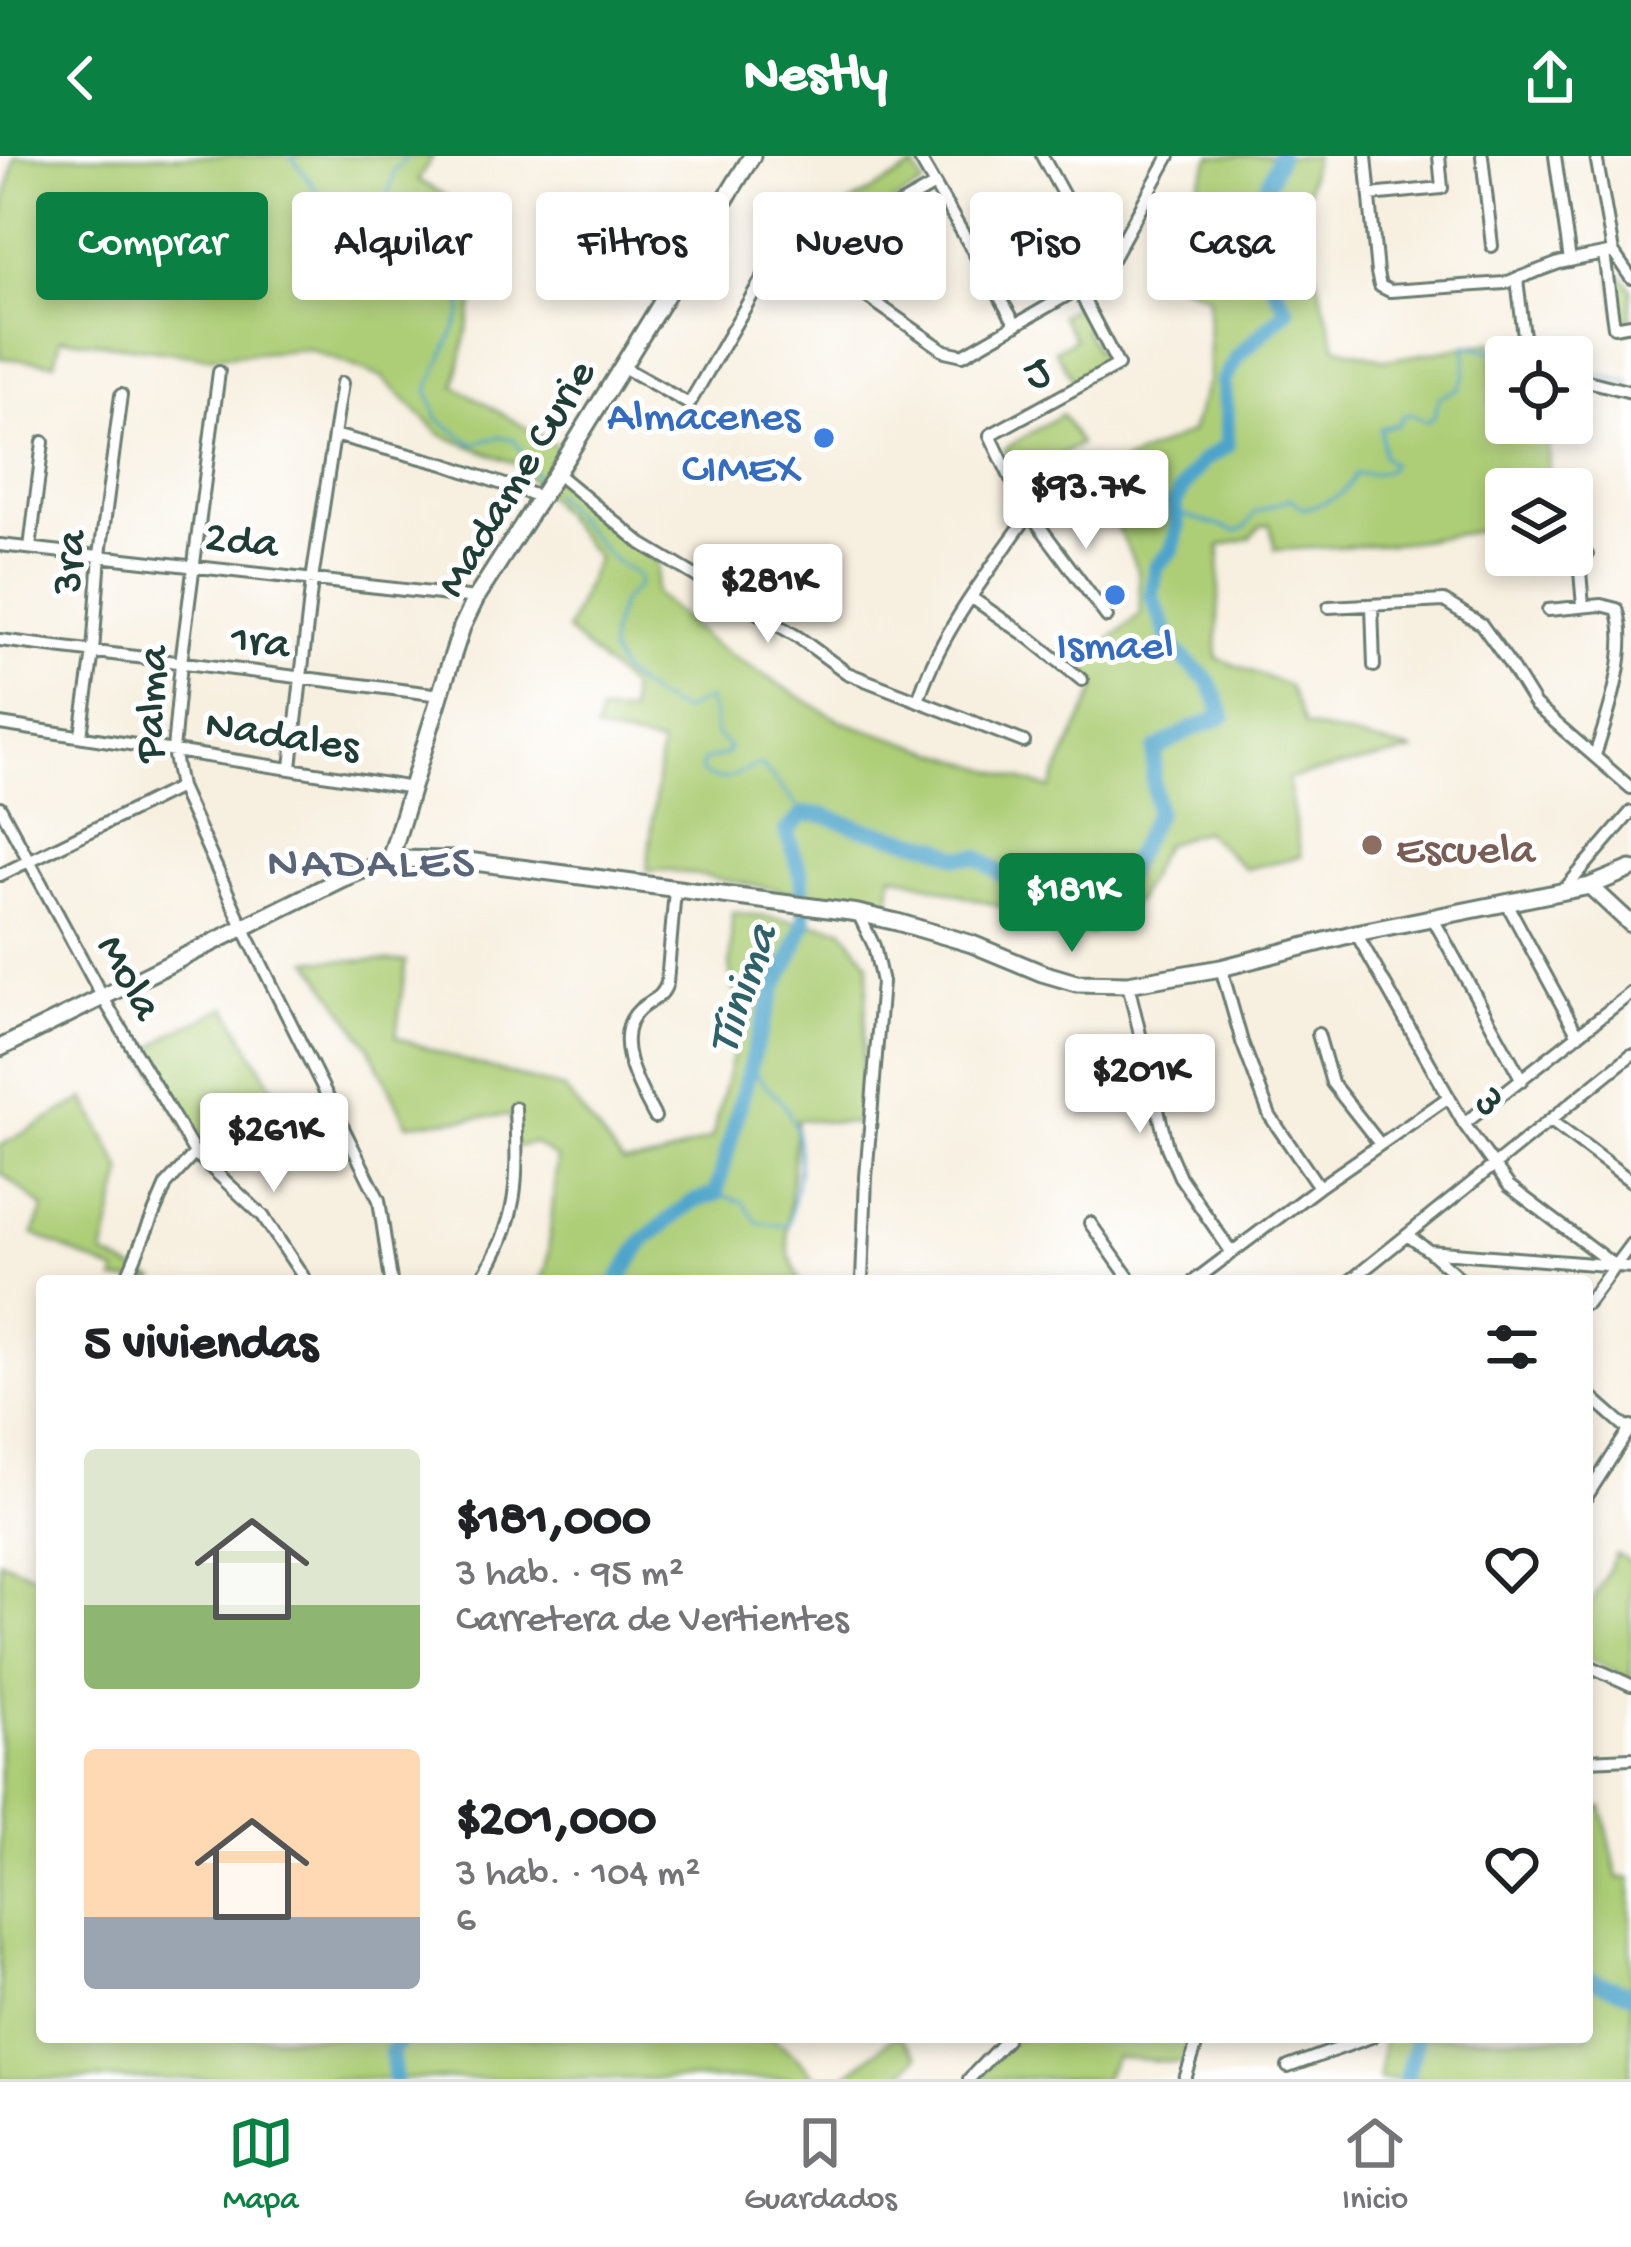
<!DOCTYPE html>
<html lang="es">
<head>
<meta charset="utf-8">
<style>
  body { margin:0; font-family:"Gochi Hand",sans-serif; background:#f2f2f2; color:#202124; height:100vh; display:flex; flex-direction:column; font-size:45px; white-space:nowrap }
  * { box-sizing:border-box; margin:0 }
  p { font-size:39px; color:#757577 }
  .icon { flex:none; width:66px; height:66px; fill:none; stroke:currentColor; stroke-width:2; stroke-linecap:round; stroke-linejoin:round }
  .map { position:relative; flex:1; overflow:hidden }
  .panel { position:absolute; left:36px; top:1119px; width:1557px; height:768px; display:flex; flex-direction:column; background:#fff; border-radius:12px; box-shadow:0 6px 18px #0003 }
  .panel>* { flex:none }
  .banner { position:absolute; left:36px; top:36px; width:1560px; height:108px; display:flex; gap:24px }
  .controls { position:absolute; left:1485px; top:180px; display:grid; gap:24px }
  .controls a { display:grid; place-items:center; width:108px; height:108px; border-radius:12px; background:#fff; box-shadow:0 6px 18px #0003; font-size:60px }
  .price { position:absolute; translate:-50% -102px; padding:0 27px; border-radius:12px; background:#fff; color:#222; font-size:39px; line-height:78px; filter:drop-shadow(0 3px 6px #0008) }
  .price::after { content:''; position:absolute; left:50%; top:72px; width:36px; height:27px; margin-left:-18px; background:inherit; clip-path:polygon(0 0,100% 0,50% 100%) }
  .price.selected { background:#0b8043; color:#fff }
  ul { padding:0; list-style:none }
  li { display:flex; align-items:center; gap:36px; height:300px; padding:0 48px }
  li span { display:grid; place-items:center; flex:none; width:336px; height:240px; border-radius:12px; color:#555 }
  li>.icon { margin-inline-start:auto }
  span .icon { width:144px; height:144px; fill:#fffc; stroke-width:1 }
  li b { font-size:51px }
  h2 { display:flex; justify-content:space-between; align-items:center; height:144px; padding:0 48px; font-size:51px }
  .chip { padding:0 42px; border-radius:12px; background:#fff; box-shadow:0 6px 18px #0003; font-size:42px; line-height:108px }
  .chip.selected { background:#0b8043; color:#fff }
  header { display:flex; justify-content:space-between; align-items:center; height:156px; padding:0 48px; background:#0b8043; color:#fff; font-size:54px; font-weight:700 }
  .menu { display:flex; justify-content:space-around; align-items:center; height:168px; border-top:3px solid #e0e0e0; background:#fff; font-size:33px; color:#757577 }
  .menu a { display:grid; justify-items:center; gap:6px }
  .menu .selected { color:#0b8043 }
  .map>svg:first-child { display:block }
</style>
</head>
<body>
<header><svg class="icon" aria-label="back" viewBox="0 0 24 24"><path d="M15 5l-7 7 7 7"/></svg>Nestly<svg class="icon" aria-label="share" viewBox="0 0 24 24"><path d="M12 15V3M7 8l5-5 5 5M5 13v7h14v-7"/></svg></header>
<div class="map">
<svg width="1631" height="1923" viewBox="0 0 1631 1923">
  <rect width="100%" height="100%" fill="#fff"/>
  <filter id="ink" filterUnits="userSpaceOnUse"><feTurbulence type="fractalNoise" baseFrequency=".00833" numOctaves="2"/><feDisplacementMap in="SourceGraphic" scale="24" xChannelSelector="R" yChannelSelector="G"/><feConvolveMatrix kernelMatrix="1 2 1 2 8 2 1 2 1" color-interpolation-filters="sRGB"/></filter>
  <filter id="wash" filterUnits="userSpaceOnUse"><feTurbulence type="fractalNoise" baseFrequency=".004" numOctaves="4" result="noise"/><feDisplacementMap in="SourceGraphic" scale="48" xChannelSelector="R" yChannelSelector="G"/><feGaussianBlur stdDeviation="2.7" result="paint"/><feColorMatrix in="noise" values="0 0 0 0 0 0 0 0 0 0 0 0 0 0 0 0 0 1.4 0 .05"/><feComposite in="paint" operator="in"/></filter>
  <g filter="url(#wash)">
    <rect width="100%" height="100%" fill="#f7efdf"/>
    <path fill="#adce77" stroke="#668656" stroke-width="3" d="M15,0H433L418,24L492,67L479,95L473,149L455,230L569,297L557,321L658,407L655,438L712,488L840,565L1050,633L1097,531L1082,507L1141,458L1138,414L1100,335L1124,306L1191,276L1209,222L1208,140L1157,118L1211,0H1315C1293,66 1319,126 1336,190L1386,204L1493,186L1491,250L1506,255V267H1542L1548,278L1549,333H1506V371L1394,388L1275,394L1270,368L1261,370L1250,382L1220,390L1217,502L1289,530L1305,570L1414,595L1287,623L1301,700L1245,713L1204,675L1164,688L1137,744L1091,778L892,718L889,754L670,714L647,715L661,589L595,575L600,557L630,558V532L567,475L597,402L548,342L514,307L441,279L382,221L308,193L208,201L61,182L55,207L0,202V71Z
      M914,11L924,29L850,70L802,114L835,56Z
      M1060,50C1073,68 1093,71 1105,89L1083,121L1045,59Z
      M1611,111H1614L1631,132V163L1619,165Z
      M1081,146L1089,161L1085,174L1096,195L1104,191L1109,200L1108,209L1074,226L1055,194L1075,183L1060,159Z
      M1062,258L1080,288L1017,325L1004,293Z
      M732,756L842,772L869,807L858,968L797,963L787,1075L789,1098L800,1124L541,1125L547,1109L557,1002L533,987L515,991L510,959L407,968L369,890L309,804L406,805L396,881L458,903L564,933L623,1007L658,1003L712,982L742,861L730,817Z
      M227,851L289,961L230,984L222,971L193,983L145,899L172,877Z
      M85,943L123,1016L103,1099L157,1125H114L117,1117L33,1078L44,1052L0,1016V990Z
      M1616,1398L1631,1406V1523L1587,1502V1457Z
      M0,1404L42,1422V1881H771L797,1901L817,1923H0Z
      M1602,1651L1618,1722H1631V1923H1379L1383,1881H1587V1653Z
      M893,1881H900L918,1900L896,1923H842Z
      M1016,1881H1186L1187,1907L1115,1901L1104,1923H976Z"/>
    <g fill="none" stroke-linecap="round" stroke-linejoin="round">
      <path stroke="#4ea4ca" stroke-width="3" d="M291,0L336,60L387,80
        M408,0L394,16L381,68L388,80L436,105L461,136L462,157L428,234L437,262L473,288L499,281L514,283L532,315L542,326
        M1572,213L1631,227
        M552,337L611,402L638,420V430L621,446L611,478L610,495L621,517L654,542L683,555L707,543L714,559L715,578L729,591L727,598L703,605L701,616C724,633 739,614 761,609L804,658
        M1176,357L1237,375L1246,371L1255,357L1291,342L1303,353C1329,344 1342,345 1355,318H1372L1388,314L1391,307L1383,300L1380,272L1399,268L1402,260L1412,258L1427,266L1434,260L1439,241L1458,233L1465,220L1466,189L1518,201
        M716,1038L743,1046L757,1066L788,1070C795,1034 809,989 788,955C778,937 761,930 752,910"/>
      <path stroke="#4ea4ca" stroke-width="16" d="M618,1125L644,1084L692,1046L716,1038L754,895L775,831L791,802L805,765L801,718L786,675L804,658L823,659L861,672L936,690L958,701H978L1026,736L1083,762L1124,720L1157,656L1153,624L1155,594L1190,574L1224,560L1209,525L1173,493L1152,440L1156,411L1172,394L1178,370L1174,348L1186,327L1203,305L1227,290V255L1223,225L1238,200L1287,154L1259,102L1262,43L1279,0
        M1587,1822L1631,1838
        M395,1923L391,1896L403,1881
        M1406,1923L1417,1881"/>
    </g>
  </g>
  <g filter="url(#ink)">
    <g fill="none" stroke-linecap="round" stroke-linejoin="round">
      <defs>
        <path id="minor" d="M918,0L1016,169
          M1042,0L1075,60L1122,85
          M1366,0L1377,117L1380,130L1390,135L1505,127L1559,107L1613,96
          M1482,0L1492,90
          M1555,0L1570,105
          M1596,0L1613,96L1631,122
          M1370,39L1442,32L1439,0
          M1604,98L1614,171L1631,168
          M820,108L945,195L963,199L1104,118L1169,0
          M1517,124L1524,180
          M1078,133L1118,209L990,279L1023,348L1107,461
          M621,210L689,248L764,119L798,126L805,123L846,79L935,29
          M219,216L181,507L173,594L180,631L244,773L379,1044L391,1125
          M1572,221L1631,236
          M334,279L444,308L540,341
          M556,317L642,388L798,481L847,517L1024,586
          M0,389L476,442
          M30,392L43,286
          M972,442L1031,483L1082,524
          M1372,450L1374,510
          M1583,450L1579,404L1587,399
          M1329,451L1444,445L1481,468L1509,507L1535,549L1631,632
          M1548,454L1601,449L1617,453C1631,492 1608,560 1595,599
          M0,484L441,539
          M918,545C938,479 990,414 1029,358
          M0,568L413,632
          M81,579L93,496L100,399L121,239
          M291,611L312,424L342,227
          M0,651L103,842L195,997L263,1060L306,1125
          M0,719L180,631
          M1563,735L1631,656
          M1506,746L1578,879
          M858,757L874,790L882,826L866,1021L862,1125
          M1432,761L1522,924
          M1356,777L1464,968L1509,1030L1615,1110
          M1221,812L1242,886L1270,960L1319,1031
          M1128,828L1167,991L1180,1021L1232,1097
          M1318,878L1332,927L1380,988
          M655,961C640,933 609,881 640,853C652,843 662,843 667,827L675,734
          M1551,965L1631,1025
          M1464,968L1631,837
          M1090,1067L1131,1125
          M1407,1079L1429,1095L1463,1125
          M1429,1095L1631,1111
          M125,1125L166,1029L195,997
          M480,1125C520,1063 518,1023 515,952
          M1194,1125L1319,1031L1449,941
          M1350,1125L1631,899
          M1587,1147L1631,1088
          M1587,1237L1629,1274
          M1587,1340L1631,1271
          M1587,1509L1631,1529
          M1587,1604L1631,1602
          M1288,1911L1371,1881
          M969,1923L1006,1884L1005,1881
          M1185,1923L1195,1893V1881"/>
        <path id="secondary" d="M390,703L446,520L462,471L476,442L569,297L752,0
          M1590,730L1631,768
          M0,892L341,723L390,703L460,704L858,757L897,766L972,788L1042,817L1076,827L1128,828L1221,812L1356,777L1590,730L1631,713"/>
      </defs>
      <use href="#minor" stroke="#6b7b70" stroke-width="16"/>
      <use href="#secondary" stroke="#6b7b70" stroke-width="21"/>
      <use href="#minor" stroke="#fff" stroke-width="10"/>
      <use href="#secondary" stroke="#fff" stroke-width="15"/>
    </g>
  </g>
  <g fill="#3f7fe0" stroke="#fff" stroke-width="4.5">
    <circle cx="824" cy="282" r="12"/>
    <circle cx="1115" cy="439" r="12"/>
  </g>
  <circle fill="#8d6e63" stroke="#fff" stroke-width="4.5" cx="1372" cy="689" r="12"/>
  <g text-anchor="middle" stroke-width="10" stroke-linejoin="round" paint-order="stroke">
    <g font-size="45" fill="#1f3d34" stroke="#fff">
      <text transform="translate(1035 213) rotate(-28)" y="16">J</text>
      <text transform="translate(512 320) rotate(-59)" y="16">Madame Curie</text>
      <text transform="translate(242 380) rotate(6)" y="16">2da</text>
      <text transform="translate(65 406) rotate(-85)" y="16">3ra</text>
      <text transform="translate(261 481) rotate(7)" y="16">1ra</text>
      <text transform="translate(147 548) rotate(-88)" y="16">Palma</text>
      <text transform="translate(283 575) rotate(9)" y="16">Nadales</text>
      <text transform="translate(133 819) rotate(61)" y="16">Mola</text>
      <text transform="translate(1493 944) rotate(58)" y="16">3</text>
    </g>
    <g font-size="45" fill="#366cbe" stroke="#fff" text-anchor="end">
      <text x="800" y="272">Almacenes<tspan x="800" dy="52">CIMEX</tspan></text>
      <text x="1115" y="501" text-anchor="middle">Ismael</text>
    </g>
    <g font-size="45" fill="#785e54" stroke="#fff" text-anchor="start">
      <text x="1396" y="705">Escuela</text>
    </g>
    <g font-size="48" letter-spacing="3" fill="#5b657a" stroke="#fff">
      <text x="372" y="719">NADALES</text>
    </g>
    <g font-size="48" font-style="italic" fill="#2f6168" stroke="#fff">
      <text transform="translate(738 832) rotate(-71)" y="17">Tíinima</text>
    </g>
  </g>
</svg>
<div class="controls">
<a><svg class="icon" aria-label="locate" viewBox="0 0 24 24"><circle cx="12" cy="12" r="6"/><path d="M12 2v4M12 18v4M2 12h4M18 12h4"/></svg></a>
<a><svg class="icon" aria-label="layers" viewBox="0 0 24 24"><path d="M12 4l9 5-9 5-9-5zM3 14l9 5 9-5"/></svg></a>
</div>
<b class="price" style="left:1086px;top:396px">$93.7K</b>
<b class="price" style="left:768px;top:490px">$281K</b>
<b class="price selected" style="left:1072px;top:799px">$181K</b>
<b class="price" style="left:1140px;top:980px">$201K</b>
<b class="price" style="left:274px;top:1039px">$261K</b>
<div class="banner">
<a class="chip selected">Comprar</a>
<a class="chip">Alquilar</a>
<a class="chip">Filtros</a>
<a class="chip">Nuevo</a>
<a class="chip">Piso</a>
<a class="chip">Casa</a>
</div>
<section class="panel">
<h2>5 viviendas<svg class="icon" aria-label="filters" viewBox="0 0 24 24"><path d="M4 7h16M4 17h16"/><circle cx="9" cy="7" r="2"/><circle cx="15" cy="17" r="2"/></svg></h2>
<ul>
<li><span style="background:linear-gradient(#dfe7d0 65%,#8fb573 0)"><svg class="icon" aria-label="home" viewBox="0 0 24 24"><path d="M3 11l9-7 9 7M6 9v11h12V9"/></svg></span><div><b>$181,000</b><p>3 hab. · 95 m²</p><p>Carretera de Vertientes</p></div><svg class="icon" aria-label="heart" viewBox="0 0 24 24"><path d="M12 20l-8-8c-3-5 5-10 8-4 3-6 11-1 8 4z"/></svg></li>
<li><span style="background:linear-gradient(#ffd9b3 70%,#9aa5b1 0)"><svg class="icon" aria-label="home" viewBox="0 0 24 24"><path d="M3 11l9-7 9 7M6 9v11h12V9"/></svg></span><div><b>$201,000</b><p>3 hab. · 104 m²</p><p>6</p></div><svg class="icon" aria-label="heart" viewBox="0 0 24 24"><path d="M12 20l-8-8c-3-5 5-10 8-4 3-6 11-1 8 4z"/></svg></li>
</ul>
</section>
</div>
<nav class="menu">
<a class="selected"><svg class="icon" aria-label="map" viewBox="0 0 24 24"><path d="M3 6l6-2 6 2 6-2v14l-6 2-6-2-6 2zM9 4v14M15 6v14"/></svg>Mapa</a>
<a><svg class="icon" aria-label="saved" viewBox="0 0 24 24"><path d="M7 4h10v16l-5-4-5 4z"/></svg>Guardados</a>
<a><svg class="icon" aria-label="home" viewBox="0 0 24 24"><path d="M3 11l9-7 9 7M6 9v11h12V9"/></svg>Inicio</a>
</nav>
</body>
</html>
